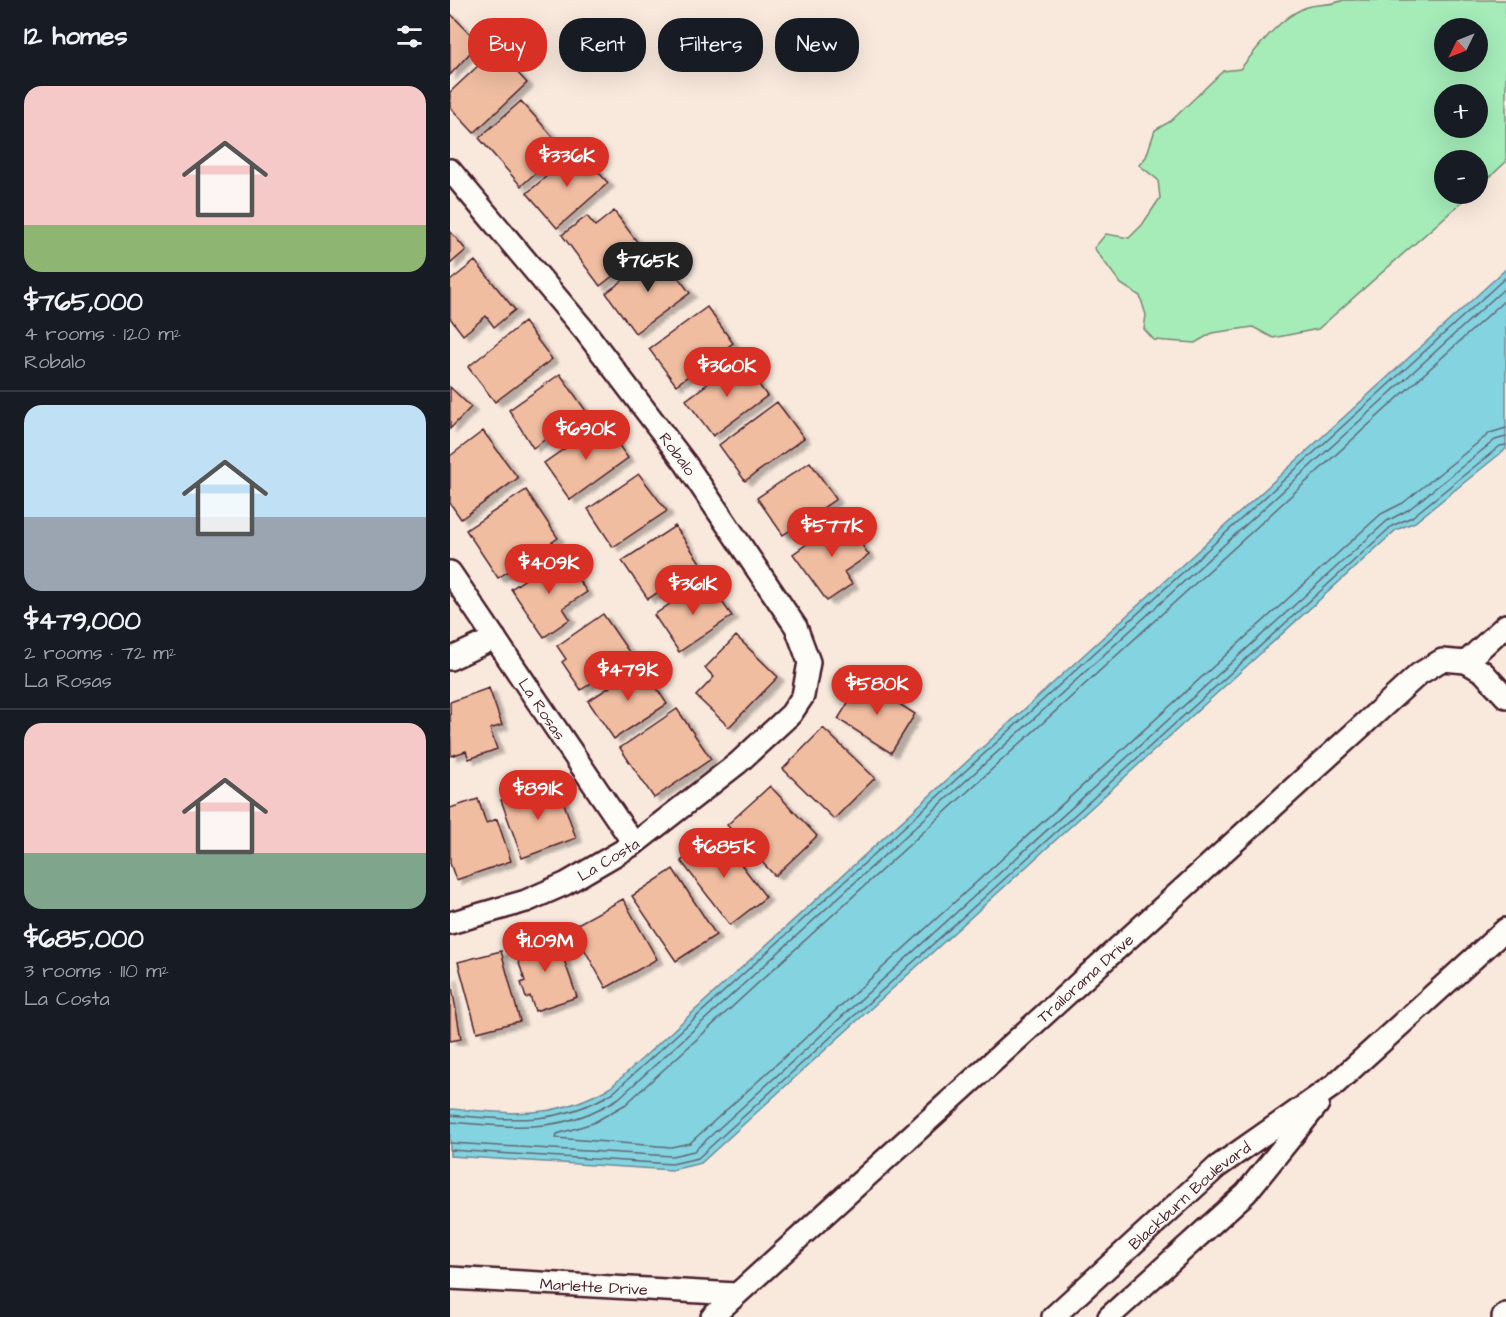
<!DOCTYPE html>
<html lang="en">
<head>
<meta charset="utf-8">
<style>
  body { margin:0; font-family:"Architects Daughter",sans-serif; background:#242831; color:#f1f3f6; height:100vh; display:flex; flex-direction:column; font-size:22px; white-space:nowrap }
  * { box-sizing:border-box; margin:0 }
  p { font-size:20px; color:#9ea1a6 }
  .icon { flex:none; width:33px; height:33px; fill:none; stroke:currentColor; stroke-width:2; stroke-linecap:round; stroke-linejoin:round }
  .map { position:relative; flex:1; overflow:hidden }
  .details { display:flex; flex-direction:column; background:#171b24; width:450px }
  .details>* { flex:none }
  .guide { position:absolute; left:18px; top:18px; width:570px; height:54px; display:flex; gap:12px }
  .needle { width:39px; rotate:227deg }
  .fabs { position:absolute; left:984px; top:18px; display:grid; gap:12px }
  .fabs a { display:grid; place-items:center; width:54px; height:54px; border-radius:50%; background:#171b24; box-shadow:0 6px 24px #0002; font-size:30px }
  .price { position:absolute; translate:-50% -51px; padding:0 14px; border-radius:21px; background:#d93025; color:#fff; font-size:20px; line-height:39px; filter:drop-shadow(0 2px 3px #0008) }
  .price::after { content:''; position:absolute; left:50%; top:36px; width:18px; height:14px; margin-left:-9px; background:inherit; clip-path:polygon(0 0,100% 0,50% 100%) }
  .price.current { background:#222; color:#fff }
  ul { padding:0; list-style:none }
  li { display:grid; align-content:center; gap:12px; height:318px; padding:0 24px }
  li+li { border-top:2px solid #363941 }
  li span { display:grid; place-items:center; height:186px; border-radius:18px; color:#555 }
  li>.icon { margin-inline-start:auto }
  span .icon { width:108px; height:108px; fill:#fffc; stroke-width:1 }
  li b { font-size:26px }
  h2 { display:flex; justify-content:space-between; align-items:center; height:72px; padding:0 24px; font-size:26px }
  .chip { padding:0 21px; border-radius:24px; background:#171b24; box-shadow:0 6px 24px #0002; font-size:21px; line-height:54px }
  .chip.current { background:#d93025; color:#fff }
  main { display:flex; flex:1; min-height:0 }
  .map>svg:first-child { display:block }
</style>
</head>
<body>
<main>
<section class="details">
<h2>12 homes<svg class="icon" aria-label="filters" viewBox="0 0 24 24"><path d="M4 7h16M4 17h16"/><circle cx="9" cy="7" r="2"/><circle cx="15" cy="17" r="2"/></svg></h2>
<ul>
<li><span style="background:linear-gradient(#f6c9c9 75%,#8fb573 0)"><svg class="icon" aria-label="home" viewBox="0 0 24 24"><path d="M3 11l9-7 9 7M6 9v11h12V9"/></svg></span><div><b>$765,000</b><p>4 rooms · 120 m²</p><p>Robalo</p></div></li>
<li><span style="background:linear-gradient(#bfe0f5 60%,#9aa5b1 0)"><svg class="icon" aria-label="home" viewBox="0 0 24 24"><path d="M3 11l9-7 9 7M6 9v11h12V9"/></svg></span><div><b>$479,000</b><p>2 rooms · 72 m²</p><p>La Rosas</p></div></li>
<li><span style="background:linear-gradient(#f6c9c9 70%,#7fa58c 0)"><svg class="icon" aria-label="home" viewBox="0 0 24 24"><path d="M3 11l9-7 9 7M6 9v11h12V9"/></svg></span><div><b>$685,000</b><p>3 rooms · 110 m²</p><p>La Costa</p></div></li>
</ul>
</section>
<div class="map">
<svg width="1056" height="1317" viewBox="0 0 1056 1317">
  <defs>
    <filter id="shadow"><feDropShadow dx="6" dy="4" stdDeviation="1.5" flood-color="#0004"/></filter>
  </defs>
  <rect width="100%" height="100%" fill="#f9e9dd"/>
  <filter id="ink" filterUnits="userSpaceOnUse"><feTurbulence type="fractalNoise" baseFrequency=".0167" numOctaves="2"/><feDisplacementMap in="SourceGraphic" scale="12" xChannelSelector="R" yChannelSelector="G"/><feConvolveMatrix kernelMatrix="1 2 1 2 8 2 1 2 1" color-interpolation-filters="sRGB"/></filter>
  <g filter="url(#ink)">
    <path fill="#a5ecb9" stroke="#788672" stroke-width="1.5" fill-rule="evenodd" d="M893,0H1056V162L1028,188V160H994V194H1021L868,329L823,338L803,327L762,333L745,343L704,340L694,329L696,315L690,296L671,284L644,248L656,234L679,238L692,225L710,198L708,180L689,165L696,157L705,130L721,121L773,71L790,69C808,48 826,21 852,9C865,2 880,7 893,0ZM994,28H1028V62H994ZM994,94H1028V128H994Z"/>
    <path fill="#84d3e0" stroke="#6d8b98" stroke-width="1.5" d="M1056,269V449L965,522L946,530L251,1163L222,1170L0,1156V1109C66,1113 100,1121 161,1087Z"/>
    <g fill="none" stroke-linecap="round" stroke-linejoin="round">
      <path stroke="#616773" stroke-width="1.5" d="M1056,299L176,1104L143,1123L107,1134L106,1138L221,1147L240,1143L931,514L953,503L1040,433L1056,428
        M0,1115C64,1120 107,1126 164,1092L1056,277
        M0,1122C66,1127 110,1135 169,1098L1056,287
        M0,1143L222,1156L244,1151L937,521L958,510L1045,440L1056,437
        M0,1150L222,1164L248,1158L942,526L962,517L1050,446L1056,445"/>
    </g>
    <path fill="#f0bda1" stroke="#4a1f2b" stroke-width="1.5" filter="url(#shadow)" d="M0,13L29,43L0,75Z
      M46,49L77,83L24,133L0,107V92Z
      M71,101L113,148L71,186L29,138Z
      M128,149L158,183L107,228L77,193Z
      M164,211L194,251L150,286L112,235L137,216L145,226Z
      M0,231L16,250L0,264Z
      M210,253L240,293L185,333L156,293Z
      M25,261L65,310L44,327L36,316L13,335L0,318V281Z
      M257,307L283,343L226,385L199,349Z
      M74,322L102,359L45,402L18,367Z
      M291,359L317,396L263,436L236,400Z
      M110,374L136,411L83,448L59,410Z
      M0,387L21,407L0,429Z
      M327,402L354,438L295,481L269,445Z
      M152,422L178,458L120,500L94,463Z
      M33,431L68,478L11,519L0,503V456Z
      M360,462L386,499L333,535L307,498Z
      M189,474L217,511L163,547L138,509Z
      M76,490L108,538L48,578L16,530Z
      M393,518L419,555L394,572L402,584L377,601L343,554Z
      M225,526L251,564L198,599L172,561Z
      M111,555L137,592L113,608L120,619L94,637L61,589Z
      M256,579L282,616L229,652L204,615Z
      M153,614L181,655L131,690L112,662L116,659L107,646Z
      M286,636L328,677L279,727L246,696L264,677L255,668Z
      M192,666L217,704L164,739L138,701Z
      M412,680L465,714L441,753L388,719Z
      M39,688L52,725L40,729L47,749L19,759L16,751L1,756L0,702Z
      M227,709L261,759L204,798L170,748Z
      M373,728L425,778L384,819L333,769Z
      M94,784L100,799L111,795L126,838L72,858L51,800Z
      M320,786L367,836L325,876L277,825Z
      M28,799L36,823L47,819L61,861L6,880L0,863V808Z
      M268,834L316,897L280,925L231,861Z
      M223,869L266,935L226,961L182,896Z
      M173,899L207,959L156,988L122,927Z
      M105,934L127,997L85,1011L80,996L76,998L71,983L75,981L64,948Z
      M51,951L70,1021L27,1032L8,962Z
      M0,975L11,1039L0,1041Z"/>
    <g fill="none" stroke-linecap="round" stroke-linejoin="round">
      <defs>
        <g id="street">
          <path id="s1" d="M0,170L135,331L236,464L346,627L359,662L353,696L341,714L288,763L184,844L115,884L76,901L0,923"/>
          <path id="s2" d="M0,572L184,844"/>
          <path d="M0,659L45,638"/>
          <path d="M1016,662L1033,672L1056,697"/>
          <path id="s3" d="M0,1278L286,1294"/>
          <path id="s4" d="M262,1317L969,674L992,660L1016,662L1056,625"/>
          <path id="s5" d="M603,1317L767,1167L884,1085L1056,929"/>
          <path d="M659,1317L796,1193L868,1104"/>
          <path d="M1053,1317L1056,1314"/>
        </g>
      </defs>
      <use href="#street" stroke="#4a1f2b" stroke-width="26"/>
      <use href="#street" stroke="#fdfcf7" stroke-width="21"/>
    </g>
  </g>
  <g text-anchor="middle" stroke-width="4.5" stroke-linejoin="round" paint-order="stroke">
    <g font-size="16" fill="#4a1f2b" stroke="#fdfcf7">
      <text dy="6" stroke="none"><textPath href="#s1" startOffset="364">Robalo</textPath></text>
      <text dy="6" stroke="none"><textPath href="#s2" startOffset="165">La Rosas</textPath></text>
      <text transform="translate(158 859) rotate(-31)" y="6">La Costa</text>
      <text dy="6" stroke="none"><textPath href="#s4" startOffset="504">Trailorama Drive</textPath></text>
      <text dy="6" stroke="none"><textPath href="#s5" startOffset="183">Blackburn Boulevard</textPath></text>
      <text dy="6" stroke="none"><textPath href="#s3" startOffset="144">Marlette Drive</textPath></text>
    </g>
  </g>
</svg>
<div class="fabs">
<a><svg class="needle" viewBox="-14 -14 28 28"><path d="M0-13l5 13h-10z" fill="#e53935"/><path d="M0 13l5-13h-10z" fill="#9ea1a6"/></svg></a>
<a>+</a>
<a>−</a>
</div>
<b class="price" style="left:117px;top:188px">$336K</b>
<b class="price current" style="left:198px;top:293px">$765K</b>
<b class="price" style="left:277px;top:398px">$360K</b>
<b class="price" style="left:136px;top:461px">$690K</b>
<b class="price" style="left:382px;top:558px">$577K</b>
<b class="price" style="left:99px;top:595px">$409K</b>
<b class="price" style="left:243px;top:616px">$361K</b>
<b class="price" style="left:178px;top:702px">$479K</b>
<b class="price" style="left:427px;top:716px">$580K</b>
<b class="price" style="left:88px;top:821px">$891K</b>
<b class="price" style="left:274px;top:879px">$685K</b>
<b class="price" style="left:95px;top:973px">$1.09M</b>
<div class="guide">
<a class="chip current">Buy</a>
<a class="chip">Rent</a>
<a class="chip">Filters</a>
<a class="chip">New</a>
</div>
</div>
</main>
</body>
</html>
